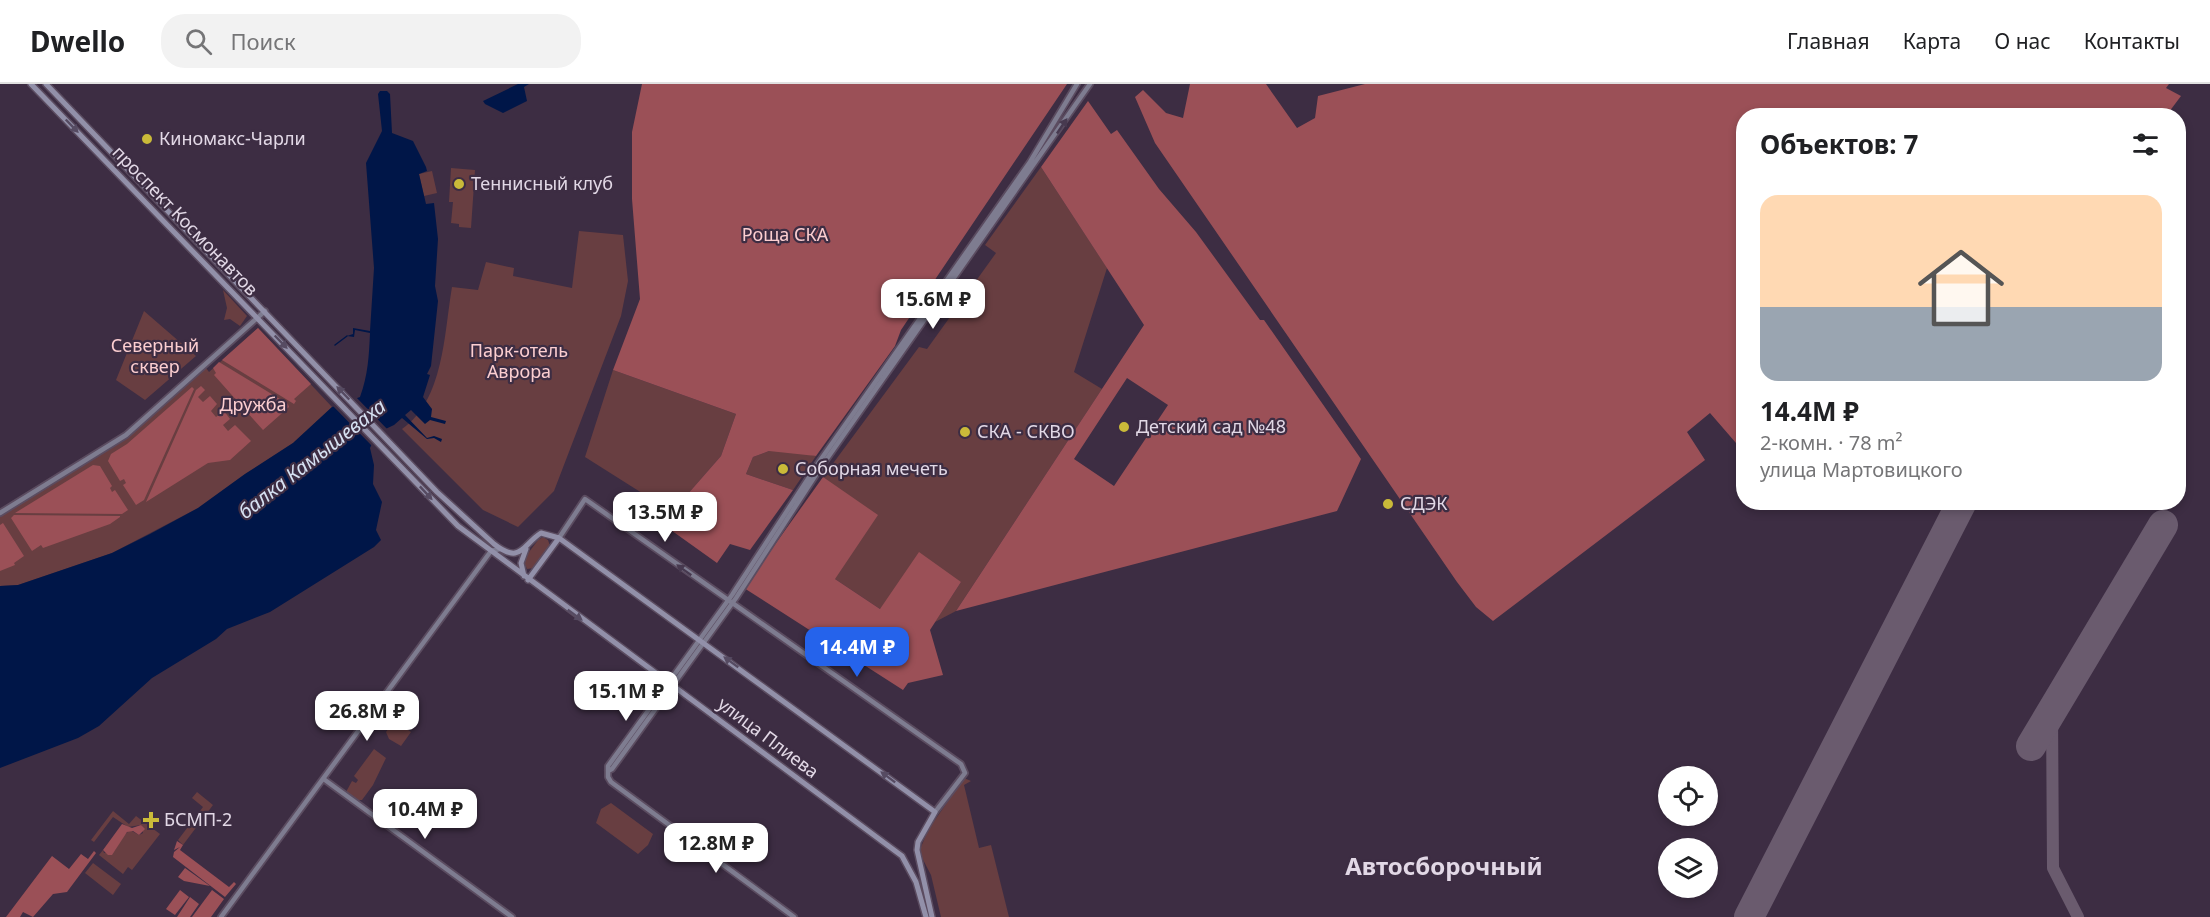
<!DOCTYPE html>
<html lang="ru">
<head>
<meta charset="utf-8">
<style>
  body { margin:0; font-family:"Noto Sans",sans-serif; background:#f2f2f2; color:#202124; height:100vh; display:flex; flex-direction:column; font-size:22px; white-space:nowrap }
  * { box-sizing:border-box; margin:0 }
  p { font-size:20px; color:#757577 }
  .icon { flex:none; width:33px; height:33px; fill:none; stroke:currentColor; stroke-width:2; stroke-linecap:round; stroke-linejoin:round }
  .map { position:relative; flex:1; overflow:hidden }
  .side { position:absolute; left:1736px; top:24px; width:450px; height:402px; display:flex; flex-direction:column; background:#fff; border-radius:24px; box-shadow:0 3px 9px #0003 }
  .side>* { flex:none }
  .tools { position:absolute; left:1658px; top:682px; display:grid; gap:12px }
  .tools a { display:grid; place-items:center; width:60px; height:60px; border-radius:50%; background:#fff; box-shadow:0 3px 9px #0003; font-size:30px }
  .price { position:absolute; translate:-50% -51px; padding:0 14px; border-radius:12px; background:#fff; color:#222; font-size:20px; line-height:39px; filter:drop-shadow(0 2px 3px #0008) }
  .price::after { content:''; position:absolute; left:50%; top:36px; width:18px; height:14px; margin-left:-9px; background:inherit; clip-path:polygon(0 0,100% 0,50% 100%) }
  .price.current { background:#2563eb; color:#fff }
  ul { padding:0; list-style:none }
  li { display:grid; align-content:center; gap:12px; height:318px; padding:0 24px }
  li+li { border-top:2px solid #e0e0e0 }
  li span { display:grid; place-items:center; height:186px; border-radius:18px; color:#555 }
  li>.icon { margin-inline-start:auto }
  span .icon { width:108px; height:108px; fill:#fffc; stroke-width:1 }
  li b { font-size:26px }
  h2 { display:flex; justify-content:space-between; align-items:center; height:72px; padding:0 24px; font-size:26px }
  header { display:flex; align-items:center; gap:36px; box-sizing:border-box; height:84px; padding:0 30px; background:#fff; border-bottom:2px solid #e0e0e0 }
  header strong { font-size:28px }
  nav { display:flex; gap:33px; margin-inline-start:auto; font-size:21px }
  .search { width:420px; height:54px; background:#f2f2f2; display:flex; align-items:center; gap:15px; box-sizing:border-box; padding:0 21px; border-radius:24px; color:#757577; font-size:22px }
  .map>svg:first-child { display:block }
</style>
</head>
<body>
<header>
<strong>Dwello</strong>
<div class="search"><svg class="icon" aria-label="search" viewBox="0 0 24 24"><circle cx="10" cy="10" r="6"/><path d="M15 15l6 6"/></svg>Поиск</div>
<nav><a>Главная</a><a>Карта</a><a>О нас</a><a>Контакты</a></nav>
</header>
<div class="map">
<svg width="2210" height="833" viewBox="0 0 2210 833">
  <rect width="100%" height="100%" fill="#3d2d43"/>
  <path fill="#683e41" d="M1041,83L1107,184L1074,288L1102,305L956,527L935,538L961,498L880,525L835,495L823,393L919,263L927,265L996,169L985,161Z
    M451,84L475,86L471,144L459,143V140L451,139L453,118H449Z
    M432,87L437,109L424,112L419,90Z
    M579,147L623,151L628,197L621,232L554,407L518,443L483,426L402,345C444,316 444,250 452,203L478,206L486,178L514,184L513,192L572,204Z
    M223,206L247,232L240,242L230,235L224,236L227,224Z
    M144,227L196,272L145,316L116,296Z
    M258,244L332,323L293,359L245,390L198,424L112,469L18,501L0,502V432L125,356L206,284L209,288Z
    M613,286L736,330L721,372L672,428L585,373Z
    M785,366L816,372L793,406L746,390L753,373L769,367Z
    M543,453L548,456L550,462L534,484L527,485L523,476L538,456Z
    M397,633L400,635L398,639L411,648L401,662L389,655L386,648Z
    M374,665L386,674L373,701L362,716H358L346,708L352,697L356,699L358,696L354,692Z
    M964,694L971,697L964,701L979,764L991,761L1009,833H941L931,791L919,768L928,746Z
    M197,708L213,721L183,761L178,756L203,723L192,714Z
    M611,719L653,750L648,761L638,770L596,739L601,725Z
    M113,727L129,740L136,732L160,750L132,786L128,783L123,790L99,771L103,766L104,769L115,766L123,752L130,746L139,751L143,749L141,741L128,743L113,733L94,758L91,756Z
    M93,779L121,800L113,811L85,789Z"/>
  <path fill="#9b5057" fill-rule="evenodd" d="M642,0H1067L901,246L895,262L816,372L769,367L753,373L746,390L793,406L750,466L730,460L717,479L668,444L672,428L721,372L736,330L613,286L640,215L632,115V48Z
    M1190,0H1266L1297,44L1315,34L1318,12L1365,0H2169L2166,4L2181,12L2166,32H1743V352L1736,359L1710,329L1687,348L1705,376L1493,537L1476,523L1457,498L1155,59L1135,13L1143,6L1166,29L1183,34Z
    M1088,17L1111,50L1117,46L1159,105L1196,148L1260,236H1264L1361,375L1337,427L956,527L1144,241L1041,83ZM1127,294L1168,321L1114,402L1074,375Z
    M258,244L311,300L294,315L296,317L294,320L222,276Z
    M219,278L288,320L289,323L263,346L214,291L216,289L213,284Z
    M201,302L205,306L198,313L203,318L210,312L217,320L211,327L216,333L224,327L230,335L223,341L228,347L235,341L251,357L230,376L208,379L146,418L196,306Z
    M192,303L194,305L144,416L136,421L123,401L126,399L124,395L120,397L108,377L111,370L127,360Z
    M93,381L100,382L112,402L110,404L112,408L115,406L128,426L122,430L15,429Z
    M823,393L878,431L835,495L880,525L919,468L961,498L930,546L943,591L908,599L903,606L744,504Z
    M14,431L120,432V433L110,440L43,464L41,461L32,467L11,434Z
    M3,439L24,472L14,479L15,481L0,487V441Z
    M122,740L132,744L141,741L145,745L139,751L133,747L127,748L112,771H108L103,766Z
    M177,757L183,761L180,766L229,803L234,798L236,800L225,813L173,773L174,768L180,763L174,766Z
    M94,767L96,769L67,808L53,810L33,833L23,828L20,833H6L52,772L69,785L81,770L88,775Z
    M185,784L210,802L184,797L178,793Z
    M180,806L189,813L175,831L166,825Z
    M212,806L224,815L211,833H192Z
    M190,813L199,820L190,833H177Z"/>
  <path fill="#001648" d="M518,0H529L524,3L527,17L503,29L485,20L483,17Z
    M380,7H387L390,10L392,49L413,57L426,83L427,87L419,90L426,120L434,119L438,155L435,202L438,217L431,282L427,290L430,291L423,313L432,325L431,333L446,337L445,340L430,336L425,340L411,326L405,331L427,354L434,352L442,355L441,358L434,354L427,355L402,334L394,341L377,349L370,364L374,381L373,400L382,418L376,446L381,456L374,463L270,528L227,545L216,555L152,594L99,642L78,654L0,684V502L18,501L112,469L150,450L198,424L245,390L293,359L332,323L360,313C368,291 369,272 370,249L355,246L354,253L347,252L353,250V244L370,247L374,184L366,79L382,47L378,10Z"/>
  <path fill="#3d2d43" d="M355,312L389,347L379,351L374,364L331,320Z"/>
  <g fill="none" stroke-linecap="round" stroke-linejoin="round">
    <path stroke="#001648" stroke-width="1.5" d="M335,261L347,252"/>
    <path stroke="#6a5b6e" stroke-width="12" d="M2052,627L2053,784L2078,833"/>
    <path stroke="#6a5b6e" stroke-width="30" d="M2031,662L2163,441
      M1749,833L1962,418"/>
    <defs>
      <path id="secondary" d="M0,429L126,351L265,227
        M559,454L585,415L961,680L965,689L935,728
        M608,687L612,685L736,514L819,386L1090,0
        M325,696L512,833
        M221,833L491,467L500,465
        M794,833L611,698L608,693V682L732,511L819,378L1030,78L1077,0"/>
      <path id="primary" d="M31,0L458,442L902,772L916,798L926,833
        M46,0L437,408L494,460C521,481 522,461 541,449L559,454L935,728L918,758L917,766L932,833
        M524,492L521,479L526,465
        M528,496L559,454"/>
    </defs>
    <use href="#secondary" stroke="#5b4c60" stroke-width="8"/>
    <use href="#primary" stroke="#5b4c60" stroke-width="8"/>
    <use href="#secondary" stroke="#7e7c90" stroke-width="4.5"/>
    <use href="#primary" stroke="#9290a9" stroke-width="5"/>
  </g>
  <defs><path id="oneway-solid" d="M-6-.8H1V-3.2L6.5 0L1 3.2V.8H-6Z" transform="scale(1.5)"/></defs>
  <g fill="#564b62">
    <use href="#oneway-solid" transform="translate(72 42) rotate(46)"/>
    <use href="#oneway-solid" transform="translate(281 258) rotate(46)"/>
    <use href="#oneway-solid" transform="translate(343 309) rotate(-134)"/>
    <use href="#oneway-solid" transform="translate(426 409) rotate(47)"/>
    <use href="#oneway-solid" transform="translate(575 531) rotate(36)"/>
    <use href="#oneway-solid" transform="translate(731 578) rotate(-144)"/>
    <use href="#oneway-solid" transform="translate(888 693) rotate(-143)"/>
  </g>
  <g fill="#47394f">
    <use href="#oneway-solid" transform="translate(1062 42) rotate(-56)"/>
    <use href="#oneway-solid" transform="translate(684 486) rotate(-144)"/>
  </g>
  <g fill="#caba39" stroke="#3d2d43" stroke-width="2">
    <circle cx="147" cy="55" r="6"/>
    <circle cx="459" cy="100" r="6"/>
    <circle cx="1124" cy="343" r="6"/>
    <circle cx="965" cy="348" r="6"/>
    <circle cx="783" cy="385" r="6"/>
    <circle cx="1388" cy="420" r="6"/>
    <path d="M148 727h6v6h6v6h-6v6h-6v-6h-6v-6h6z"/>
  </g>
  <g text-anchor="middle" stroke-width="4.5" stroke-linejoin="round" paint-order="stroke">
    <g font-size="18" fill="#e2d8e6" stroke="#3d2d43" text-anchor="start">
      <text x="159" y="61">Киномакс-Чарли</text>
      <text x="471" y="106">Теннисный клуб</text>
      <text x="1136" y="349">Детский сад №48</text>
      <text x="977" y="354">СКА - СКВО</text>
      <text x="795" y="391">Соборная мечеть</text>
      <text x="1400" y="426">СДЭК</text>
      <text x="164" y="742">БСМП-2</text>
    </g>
    <g font-size="18" fill="#e2d8e6" stroke="#3d2d43">
      <text transform="translate(185 137) rotate(46)" y="6">проспект Космонавтов</text>
      <text transform="translate(768 654) rotate(37)" y="6">улица Плиева</text>
    </g>
    <g font-size="18" fill="#fcced0" stroke="#3d2d43">
      <text x="785" y="157">Роща СКА</text>
      <text x="155" y="268">Северный<tspan x="155" dy="21">сквер</tspan></text>
      <text x="519" y="273">Парк-отель<tspan x="519" dy="21">Аврора</tspan></text>
      <text x="253" y="327">Дружба</text>
    </g>
    <g font-size="20" font-style="italic" fill="#d6e1f2" stroke="#3d2d43">
      <text transform="translate(312 375) rotate(-38)" y="7">балка Камышеваха</text>
    </g>
    <g font-size="24" font-weight="bold" fill="#e2d8e6" stroke="#3d2d43">
      <text x="1444" y="791">Автосборочный</text>
    </g>
  </g>
</svg>
<div class="tools">
<a><svg class="icon" aria-label="locate" viewBox="0 0 24 24"><circle cx="12" cy="12" r="6"/><path d="M12 2v4M12 18v4M2 12h4M18 12h4"/></svg></a>
<a><svg class="icon" aria-label="layers" viewBox="0 0 24 24"><path d="M12 4l9 5-9 5-9-5zM3 14l9 5 9-5"/></svg></a>
</div>
<b class="price" style="left:933px;top:246px">15.6M ₽</b>
<b class="price" style="left:665px;top:459px">13.5M ₽</b>
<b class="price current" style="left:857px;top:594px">14.4M ₽</b>
<b class="price" style="left:626px;top:638px">15.1M ₽</b>
<b class="price" style="left:367px;top:658px">26.8M ₽</b>
<b class="price" style="left:425px;top:756px">10.4M ₽</b>
<b class="price" style="left:716px;top:790px">12.8M ₽</b>
<section class="side">
<h2>Объектов: 7<svg class="icon" aria-label="filters" viewBox="0 0 24 24"><path d="M4 7h16M4 17h16"/><circle cx="9" cy="7" r="2"/><circle cx="15" cy="17" r="2"/></svg></h2>
<ul>
<li><span style="background:linear-gradient(#ffd9b3 60%,#9aa5b1 0)"><svg class="icon" aria-label="home" viewBox="0 0 24 24"><path d="M3 11l9-7 9 7M6 9v11h12V9"/></svg></span><div><b>14.4M ₽</b><p>2-комн. · 78 m²</p><p>улица Мартовицкого</p></div></li>
</ul>
</section>
</div>
</body>
</html>
